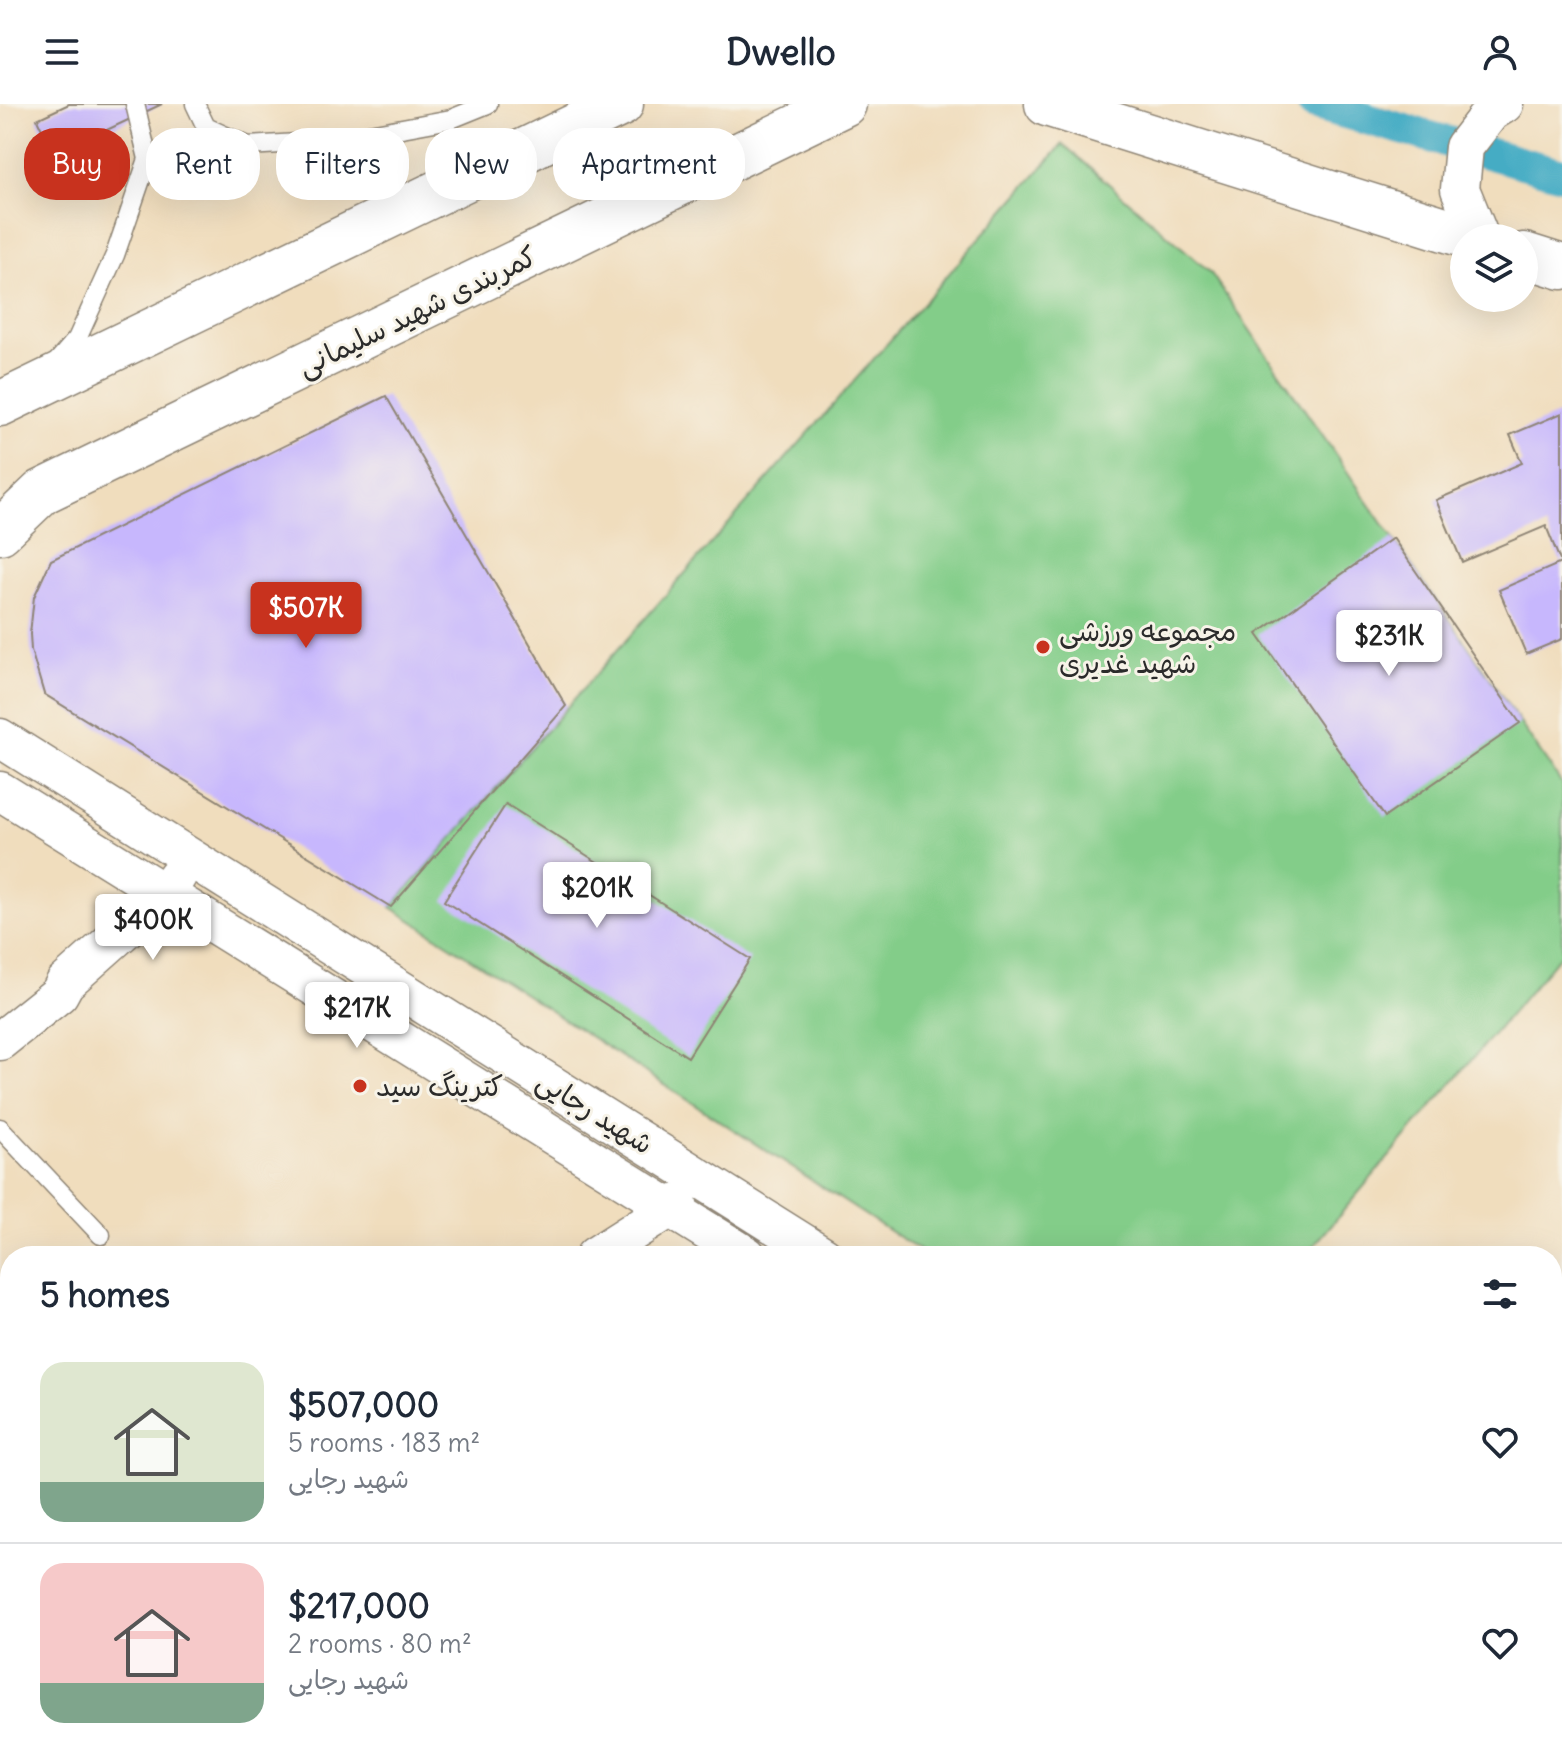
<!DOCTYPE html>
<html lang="en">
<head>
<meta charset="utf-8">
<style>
  body { margin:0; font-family:Delius,"Playpen Sans Arabic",sans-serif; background:#f6f6f7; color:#1f2937; height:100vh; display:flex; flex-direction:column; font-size:30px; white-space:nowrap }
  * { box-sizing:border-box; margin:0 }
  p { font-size:26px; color:#747a83 }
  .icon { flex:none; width:44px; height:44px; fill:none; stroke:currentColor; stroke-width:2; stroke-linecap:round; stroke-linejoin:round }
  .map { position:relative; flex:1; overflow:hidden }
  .panel { position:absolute; left:0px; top:1142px; width:1562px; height:512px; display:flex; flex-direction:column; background:#fff; border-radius:32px 32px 0 0; box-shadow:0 8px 32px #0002 }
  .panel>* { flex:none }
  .hud { position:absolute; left:24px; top:24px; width:800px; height:72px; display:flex; gap:16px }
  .tools { position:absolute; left:1450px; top:120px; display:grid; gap:16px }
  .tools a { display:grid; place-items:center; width:88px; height:88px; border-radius:50%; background:#fff; box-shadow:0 8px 32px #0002; font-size:40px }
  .price { position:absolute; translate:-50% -68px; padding:0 18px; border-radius:8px; background:#fff; color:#222; font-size:26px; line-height:52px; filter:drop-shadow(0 2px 4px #0008) }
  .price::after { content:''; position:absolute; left:50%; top:48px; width:24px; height:18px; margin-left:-12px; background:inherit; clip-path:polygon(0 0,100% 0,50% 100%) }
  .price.active { background:#c8321e; color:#fff }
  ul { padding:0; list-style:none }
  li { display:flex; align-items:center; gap:24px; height:200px; padding:0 40px }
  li+li { border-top:2px solid #e0e1e3 }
  li span { display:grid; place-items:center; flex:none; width:224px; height:160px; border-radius:24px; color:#555 }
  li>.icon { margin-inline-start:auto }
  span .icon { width:96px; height:96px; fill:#fffc; stroke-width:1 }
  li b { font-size:34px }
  h2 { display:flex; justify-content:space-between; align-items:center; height:96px; padding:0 40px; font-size:34px }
  .tag { padding:0 28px; border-radius:32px; background:#fff; box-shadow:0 8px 32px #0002; font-size:28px; line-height:72px }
  .tag.active { background:#c8321e; color:#fff }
  header { display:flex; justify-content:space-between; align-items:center; height:104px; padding:0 40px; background:#fff; font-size:36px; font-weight:800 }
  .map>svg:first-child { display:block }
</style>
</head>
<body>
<header><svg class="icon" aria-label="menu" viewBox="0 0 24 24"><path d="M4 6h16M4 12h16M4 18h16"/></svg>Dwello<svg class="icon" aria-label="person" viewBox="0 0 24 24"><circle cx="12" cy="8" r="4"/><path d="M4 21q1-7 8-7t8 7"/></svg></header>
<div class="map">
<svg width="1562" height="1654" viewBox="0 0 1562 1654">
  <rect width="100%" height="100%" fill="#f7f3e8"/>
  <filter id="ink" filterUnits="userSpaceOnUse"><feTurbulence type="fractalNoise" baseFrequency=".0125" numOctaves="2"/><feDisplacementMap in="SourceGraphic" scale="16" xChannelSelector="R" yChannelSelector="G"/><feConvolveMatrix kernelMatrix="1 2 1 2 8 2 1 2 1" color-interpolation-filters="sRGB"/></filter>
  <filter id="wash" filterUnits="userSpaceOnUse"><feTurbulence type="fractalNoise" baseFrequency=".006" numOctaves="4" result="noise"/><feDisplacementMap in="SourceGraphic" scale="32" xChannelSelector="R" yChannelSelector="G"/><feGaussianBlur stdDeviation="1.8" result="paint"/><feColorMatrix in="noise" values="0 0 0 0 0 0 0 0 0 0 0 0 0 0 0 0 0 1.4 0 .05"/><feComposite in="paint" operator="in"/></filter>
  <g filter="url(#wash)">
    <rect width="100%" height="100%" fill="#f0ddbd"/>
    <path fill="#83cd89" stroke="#577c5a" stroke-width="2" d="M1063,40L1210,168L1562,680V849L1305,1152H928L391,803Z"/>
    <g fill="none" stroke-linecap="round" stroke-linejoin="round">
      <path stroke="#44acc4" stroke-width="32" d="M1313,0L1562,70"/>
    </g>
    <g id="blocks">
      <path fill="#c7b7fd" d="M69,0H162L54,51L37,15Z
        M386,292L566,602L391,803L44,590L31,546L30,530L34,493L51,456Z
        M1562,309V535L1526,550L1499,486L1561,459L1546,422L1462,458L1436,396L1522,359L1510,331Z
        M1393,434L1520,619L1385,713L1257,530Z
        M506,700L750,855L688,953L444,797Z"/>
    </g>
  </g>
  <g filter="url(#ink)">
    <use href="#blocks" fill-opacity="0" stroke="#8e8474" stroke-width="2"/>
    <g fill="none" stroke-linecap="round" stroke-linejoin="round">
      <defs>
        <path id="service" d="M195,0L206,23L248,42L331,37L451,15L488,0
          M57,258L77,235L115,151L148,55L135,0
          M0,1024L101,1131
          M0,1340L10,1354"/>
        <path id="minor" d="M1480,134L1460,85L1464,43L1491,8L1504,0
          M0,634L824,1152
          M0,687L747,1152
          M0,937L59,890L65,879L164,791L177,772
          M595,1152L678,1099
          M1552,1352L1562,1342
          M0,1537L10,1530
          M1552,1598L1562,1590
          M502,1654L517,1644
          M1137,1654L1151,1644
          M1482,1654L1495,1644"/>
        <path id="tertiary" d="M1047,0L1473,134
          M1524,151L1562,163"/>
        <path id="trunk" d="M0,300L621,0
          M0,428L42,388L844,0"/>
      </defs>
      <use href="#service" stroke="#8e8474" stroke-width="21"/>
      <use href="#minor" stroke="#8e8474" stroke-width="41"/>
      <use href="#tertiary" stroke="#8e8474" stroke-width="47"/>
      <use href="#trunk" stroke="#8e8474" stroke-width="47"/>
      <use href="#service" stroke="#fff" stroke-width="18"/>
      <use href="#minor" stroke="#fff" stroke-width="38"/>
      <use href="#tertiary" stroke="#fff" stroke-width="44"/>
      <use href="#trunk" stroke="#fff" stroke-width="44"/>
    </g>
  </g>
  <g fill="#c8321e" stroke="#f7f3e8" stroke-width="3">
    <circle cx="1043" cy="543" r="8"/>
    <circle cx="360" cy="982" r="8"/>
  </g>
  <g text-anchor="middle" stroke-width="6" stroke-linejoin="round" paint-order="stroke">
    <g font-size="28" fill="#2b2b2b" stroke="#f7f3e8">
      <text transform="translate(417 207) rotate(-26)" y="10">کمربندی شهید سلیمانی</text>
      <text transform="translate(595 1008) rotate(32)" y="10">شهید رجایی</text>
    </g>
    <g font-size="28" fill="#2b2b2b" stroke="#f7f3e8" text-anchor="start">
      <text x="1059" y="537">مجموعه ورزشی<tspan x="1059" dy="32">شهید غدیری</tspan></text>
      <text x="376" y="992">کترینگ سید</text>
    </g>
  </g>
</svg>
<div class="tools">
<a><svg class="icon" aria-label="layers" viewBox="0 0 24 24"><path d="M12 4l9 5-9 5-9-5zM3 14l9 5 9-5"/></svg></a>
</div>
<b class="price active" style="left:306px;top:546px">$507K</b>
<b class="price" style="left:1389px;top:574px">$231K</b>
<b class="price" style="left:597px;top:826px">$201K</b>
<b class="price" style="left:153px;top:858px">$400K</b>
<b class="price" style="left:357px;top:946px">$217K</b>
<div class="hud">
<a class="tag active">Buy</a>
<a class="tag">Rent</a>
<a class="tag">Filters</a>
<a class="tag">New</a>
<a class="tag">Apartment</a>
</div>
<section class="panel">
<h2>5 homes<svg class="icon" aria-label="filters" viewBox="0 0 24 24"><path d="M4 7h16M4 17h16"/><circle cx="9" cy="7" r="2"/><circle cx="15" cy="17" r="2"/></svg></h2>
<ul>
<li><span style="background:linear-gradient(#dfe7d0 75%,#7fa58c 0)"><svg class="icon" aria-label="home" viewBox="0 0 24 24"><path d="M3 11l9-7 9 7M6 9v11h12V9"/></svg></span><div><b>$507,000</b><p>5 rooms · 183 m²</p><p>شهید رجایی</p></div><svg class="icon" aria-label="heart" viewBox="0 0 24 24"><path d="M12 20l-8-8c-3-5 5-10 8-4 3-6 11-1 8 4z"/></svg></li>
<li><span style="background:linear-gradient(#f6c9c9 75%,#7fa58c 0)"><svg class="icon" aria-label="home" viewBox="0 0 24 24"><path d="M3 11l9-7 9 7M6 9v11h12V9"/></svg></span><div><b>$217,000</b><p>2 rooms · 80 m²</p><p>شهید رجایی</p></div><svg class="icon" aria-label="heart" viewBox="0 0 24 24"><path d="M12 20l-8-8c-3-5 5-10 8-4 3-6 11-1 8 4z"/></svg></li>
</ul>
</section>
</div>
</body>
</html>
